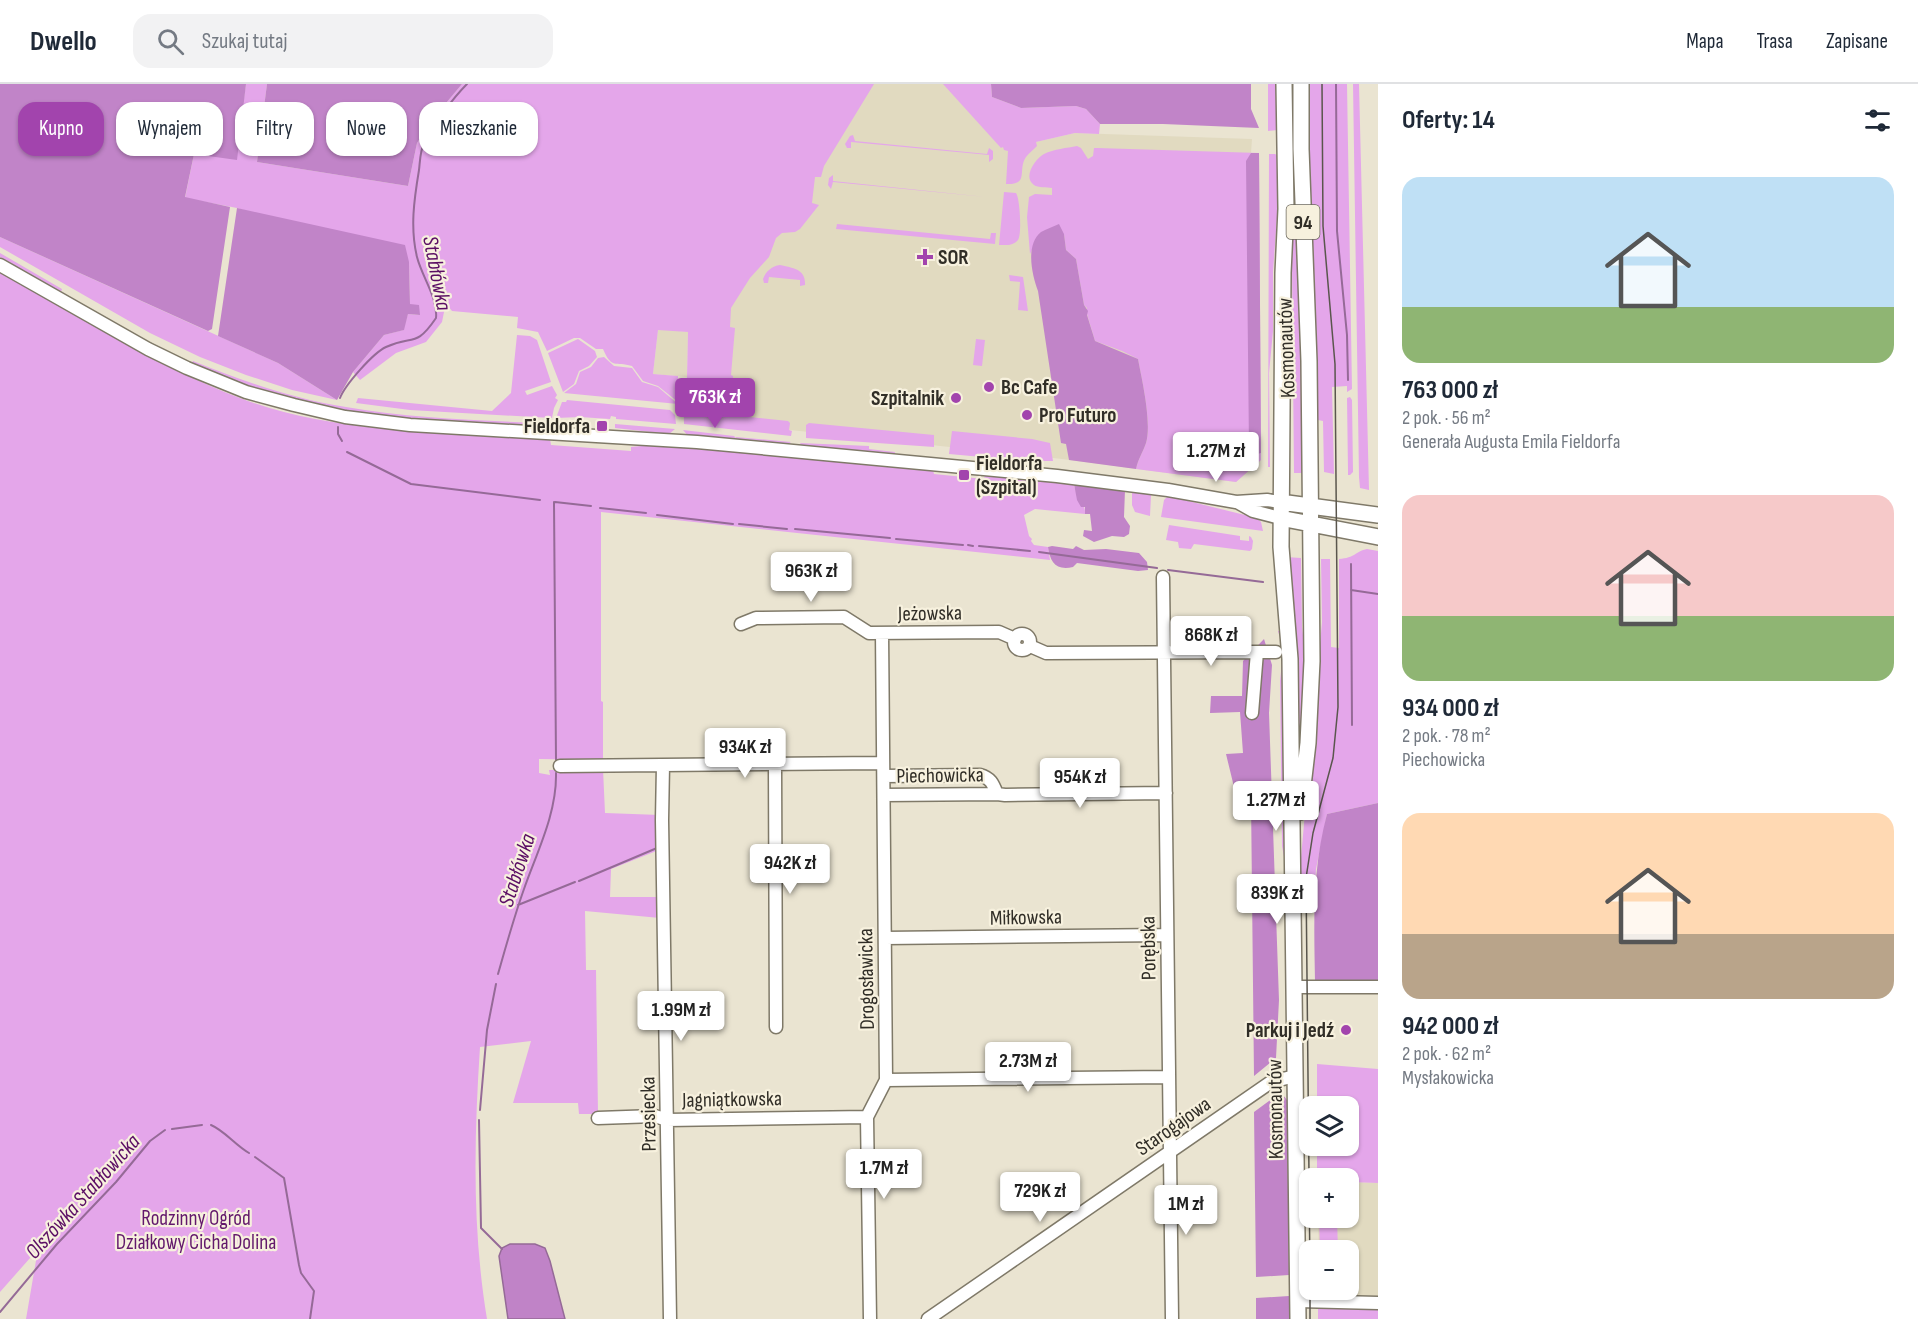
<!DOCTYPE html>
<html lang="pl">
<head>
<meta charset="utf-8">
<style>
  body { margin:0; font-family:"Sofia Sans Condensed",sans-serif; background:#f2f2f3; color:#1f2937; height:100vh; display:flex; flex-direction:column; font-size:22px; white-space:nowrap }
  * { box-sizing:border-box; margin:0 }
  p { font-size:20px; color:#747a83 }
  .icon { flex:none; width:33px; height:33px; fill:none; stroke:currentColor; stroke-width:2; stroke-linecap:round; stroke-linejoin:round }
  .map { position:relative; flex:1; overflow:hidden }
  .drawer { display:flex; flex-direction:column; background:#fff; width:540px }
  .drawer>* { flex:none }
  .top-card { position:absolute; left:18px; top:18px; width:570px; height:54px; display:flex; gap:12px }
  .controls { position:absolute; left:1299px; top:1012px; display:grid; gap:12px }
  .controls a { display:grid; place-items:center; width:60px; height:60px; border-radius:12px; background:#fff; box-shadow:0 2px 4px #0004; font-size:30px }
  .price { position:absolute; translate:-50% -51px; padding:0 14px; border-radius:6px; background:#fff; color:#222; font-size:20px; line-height:39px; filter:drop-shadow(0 2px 3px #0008) }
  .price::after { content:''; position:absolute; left:50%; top:36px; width:18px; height:14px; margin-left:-9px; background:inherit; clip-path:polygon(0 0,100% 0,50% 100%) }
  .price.selected { background:#a244ad; color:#fff }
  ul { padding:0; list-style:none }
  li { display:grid; align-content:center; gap:12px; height:318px; padding:0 24px }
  li span { display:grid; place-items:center; height:186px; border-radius:18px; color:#555 }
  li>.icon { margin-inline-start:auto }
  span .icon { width:108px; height:108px; fill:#fffc; stroke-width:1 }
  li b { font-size:26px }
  h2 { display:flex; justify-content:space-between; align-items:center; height:72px; padding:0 24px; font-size:26px }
  .pill { padding:0 21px; border-radius:18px; background:#fff; box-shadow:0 2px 4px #0004; font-size:21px; line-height:54px }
  .pill.selected { background:#a244ad; color:#fff }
  header { display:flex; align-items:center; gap:36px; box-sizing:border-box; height:84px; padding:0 30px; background:#fff; border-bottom:2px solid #e0e1e3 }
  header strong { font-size:28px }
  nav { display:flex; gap:33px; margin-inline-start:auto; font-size:21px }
  .search { width:420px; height:54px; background:#f2f2f3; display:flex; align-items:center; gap:15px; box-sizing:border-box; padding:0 21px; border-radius:18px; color:#747a83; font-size:22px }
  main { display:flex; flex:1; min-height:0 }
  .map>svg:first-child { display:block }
</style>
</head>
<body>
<header>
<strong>Dwello</strong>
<div class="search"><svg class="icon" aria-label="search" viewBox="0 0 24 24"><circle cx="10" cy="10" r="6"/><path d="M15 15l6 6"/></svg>Szukaj tutaj</div>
<nav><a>Mapa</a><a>Trasa</a><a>Zapisane</a></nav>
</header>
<main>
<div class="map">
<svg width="1378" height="1235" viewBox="0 0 1378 1235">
  <rect width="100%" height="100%" fill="#eae4d1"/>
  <path fill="#e1dac0" d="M871,0H946L1009,64L1075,49L1252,55L1251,69H1259L1261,376L1236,398L1062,375L724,339L728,225Z
    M658,245L688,248L687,293L653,290Z
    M1349,1098L1378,1099V1215L1320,1214V1206H1348V1167H1319L1318,1134H1348Z"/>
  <path fill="#e4a6ea" d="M246,0H267L257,78L408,102L417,59L431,37L462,0H874L824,82L821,93H815L812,119L819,121L800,145L795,148L782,149L776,154L769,173L750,194L731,224L730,243L735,244L731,291L733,292L732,313L728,312L727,319L731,320L730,331L788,337L790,339L789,346L792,347L791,352L684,340L683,297H686L687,293L688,248L658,246L653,290L678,292V318L658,302L643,297L632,282C615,277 612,286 603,265H596L580,254H574L547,267L538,248L517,244L518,233L452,227L448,222L444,228L442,238L426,258L396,269L360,296L353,288L384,251L403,246L408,230L420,231L410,220L409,178L237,124L185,114L194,70L243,21Z
    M943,0H991L992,13L1021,24L1076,22L1086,25L1100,40L1099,50L1075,49L1036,58L1037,62C1034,65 1029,69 1026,73C1017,86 1030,101 1006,100L1008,67L1004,66L1003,63L1001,64Z
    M1268,0H1280L1278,46L1268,47Z
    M1307,0H1347L1352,305L1347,308V302L1332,303L1334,390L1324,388L1323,337L1318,336L1315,317Z
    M1353,0H1359L1369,406L1360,404L1359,393Z
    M853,51L855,57L987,70L989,64L993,67V75L989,78V71L851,58V64H847L845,60L850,52Z
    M1077,62L1081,64L1088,75L1093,72L1094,64H1097L1259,69L1261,376L1236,398L1136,385C1138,375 1143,368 1146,359C1152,339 1142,296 1138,275L1122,267L1095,257L1087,230V224L1084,221L1076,175L1066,166L1064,150L1040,149L1030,170L1027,133L1029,113L1035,110L1052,111V104C1047,103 1038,104 1034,101C1022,93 1036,74 1044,70C1054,65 1067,64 1077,62Z
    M1269,70H1275L1280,73L1279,106L1273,188V247L1269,289L1270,383H1268Z
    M1293,72L1295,73L1305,389H1294L1291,77Z
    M833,91V97L986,113L833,98L831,105L828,101L829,94Z
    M1004,108L1016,109C1020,114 1022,151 1018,156C1013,162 1006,161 999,161Z
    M837,140L990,155L991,149H996L995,160L836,145Z
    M0,153L278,279L337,316L292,306L246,291L200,273L150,249L0,163Z
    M0,169L62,205L61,208L0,173Z
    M780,181C793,184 806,185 805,201L800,202V196L769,193L768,199H764L763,195C766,187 772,182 780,181Z
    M0,186L13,193V197L15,195C88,238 161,284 240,314C333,350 452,349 550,355L551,361L631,367V363L652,361L654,363L655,361L688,363L933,386L934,390L984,395L985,391L1074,400C1075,412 1086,418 1085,430L1035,425L1024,431L1029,452L1032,455L1031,457L1034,461L1048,463L1050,476L601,428V617L603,618V676L539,675V689L550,691L549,686L603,685L605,729L660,731L659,766L611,785L610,813H660V834L585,827L586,886H596L598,1030H579L578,1019H513L531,957L480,963C474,1054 472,1145 487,1235H26L38,1165L0,1208Z
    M1009,191L1023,193L1028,227L1018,226L1020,198L1010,197Z
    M517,251L530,252L537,256L551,298L525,307L527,311L552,302L557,311L555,314L558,316L554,324L552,334L410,326L356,319L358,314L492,327L511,309Z
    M578,255L595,267L597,273L589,282L579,287L574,300L563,308L548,269Z
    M976,255L985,256L982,282L973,281Z
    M604,273L614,282L632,284L642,298L658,303L678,320L564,309L576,300L580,288L591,283L598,274Z
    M193,277C243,297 293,315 346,323C414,335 483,336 552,340L551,344C483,340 413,339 345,327C292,317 241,300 191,280Z
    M1350,313L1352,316L1353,388L1350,391H1348V387L1347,314Z
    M567,316L670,326L675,331L676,340L616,335V333L611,332L610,335L580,333L556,334L562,318H566Z
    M809,339L934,351V363L806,354V341Z
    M615,340L675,345L669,350L615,344Z
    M683,346L734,352L736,354V353L791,358L786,361L689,353Z
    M952,347L1032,355L1050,359L1053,377H1026L949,370Z
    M800,359L869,362V365L895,368L894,372L803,363Z
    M1132,407L1149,409L1151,411L1150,432L1135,428L1132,421Z
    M1168,412L1257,434L1261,438L1263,447L1161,433L1164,416Z
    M1169,441L1240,452V456L1249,457V452L1251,453L1253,457L1252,465L1250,467L1194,460L1191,465L1179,464L1178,458L1166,456Z
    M1367,465L1378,467V719L1327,730L1316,785L1314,818H1298L1300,785L1322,538L1321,475H1330L1331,563L1339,564V475C1355,474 1356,467 1367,465Z
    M1286,473L1301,474L1302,543L1307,584L1299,688Z
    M1278,547H1279L1283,557L1286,783L1282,762L1280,597C1282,579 1284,564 1278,547Z
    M1317,980L1378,985V1099L1349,1098L1348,1095H1317V1062H1348V1023H1317Z
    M1319,1134H1337L1338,1167H1320Z
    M1318,1220L1378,1222V1235H1318Z"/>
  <path fill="#c184c8" d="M0,0H246L237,76L194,70L185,113L230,123L212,245L208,247L0,153Z
    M267,0H462L431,37L417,59L408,102L257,78Z
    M991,0H1251V25L1259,44L1163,40H1100L1086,25L1076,22L1021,24L992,13Z
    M1251,69H1259L1261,369L1253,371L1249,365L1246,77Z
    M237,124L405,161L409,178L410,220L419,221L420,231L408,230L404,246L384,251L353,288L337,316L278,279L218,252Z
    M1059,140L1064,150L1066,166L1076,175L1084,221L1088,227L1087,231L1095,257L1138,275C1142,296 1152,339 1146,359C1143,368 1138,375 1136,385L1069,376L1066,360L1061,359L1038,207C1032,191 1025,161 1041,148C1046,145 1053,143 1059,140Z
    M1074,400L1125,406L1124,433L1130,442L1129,450L1124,453L1112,452L1094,458L1083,452L1084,446L1092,447L1090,430H1085V423H1081L1077,416Z
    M1052,462L1073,465L1076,462L1084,466L1106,465L1139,469L1147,478L1148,486L1138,487L1077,479L1073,483C1056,487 1050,478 1048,463Z
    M1264,555L1272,581L1269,629L1279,916L1276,974L1254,992L1251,715L1235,707L1226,670L1243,669L1240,628L1210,629L1211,612H1242L1243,577Z
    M1378,719V897H1315C1314,839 1312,786 1327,730Z
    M1277,1011H1283L1287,1016L1289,1191L1256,1193L1254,1028Z
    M1289,1212L1290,1235H1256V1214Z"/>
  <path fill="#c083c7" stroke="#956a97" stroke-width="1.5" d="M510,1160H535L545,1164L550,1177L565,1235H508L499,1172L502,1164Z"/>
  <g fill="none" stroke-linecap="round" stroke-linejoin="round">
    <path stroke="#956a97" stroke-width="2" d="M1336,0L1337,147L1347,251L1348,296
      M340,314C345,301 373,269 386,263C413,250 415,265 436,234C438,214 422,193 417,173C410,144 414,116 419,86C420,78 420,67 424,59C431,43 454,13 467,0
      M338,343V350L342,357
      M347,368L411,400L540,416
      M554,418L556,676
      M555,418L591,422
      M600,424L646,429
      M657,431L733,440
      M739,440L787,445
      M795,445L890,454
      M896,455L963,461
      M968,461L973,462
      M979,462L1030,467
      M1039,468L1157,484
      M1351,480L1352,641
      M1168,486L1263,498
      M1351,506L1378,510
      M579,797L657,764
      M518,821L575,798
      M498,890C506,862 514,833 524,805C537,768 557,729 556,689
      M480,1026L487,946L496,900
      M479,1036L481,1144L502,1165
      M211,1041C225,1047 235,1061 249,1069
      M172,1045L202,1041
      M255,1073L284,1094L299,1181L301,1189L314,1207L310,1235
      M0,1228L57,1160L116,1098L150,1057L165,1046"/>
    <defs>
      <path id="minor" d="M0,181L148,265L187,284L246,308L294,321L345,333L410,341L697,358L1057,392L1168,406L1236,418L1267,416L1280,418
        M1237,418L1253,427L1280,434
        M1163,493L1172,1235
        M741,540L756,534L844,533L869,549L999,548L1015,555
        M1014 558a8 8 0 1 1 16 0a8 8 0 1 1-16 0Z
        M1030,562L1046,569L1257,568
        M1252,629L1257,568H1276
        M775,680L776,943
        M663,681L662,736L670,1235
        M560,682L883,679
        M884,692L980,691C991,694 993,700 997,710L884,711
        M997,710L1005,711L1166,709
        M885,854L1167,851
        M1294,903H1378
        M886,996L1169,993
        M598,1034L655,1032L667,1036L867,1033
        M1298,1217L1378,1219
        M870,1235L867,1033L886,996L882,549
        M928,1235L1271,998L1295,992"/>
      <path id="major" d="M1284,0L1286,125L1283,189L1281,463L1290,575L1298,1235
        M1280,418L1378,431
        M1280,434L1378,453
        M1300,728L1308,659L1312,577L1309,277L1301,65V0"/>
    </defs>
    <use href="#minor" stroke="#7f7968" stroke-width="15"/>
    <use href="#major" stroke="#7f7968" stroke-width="18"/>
    <use href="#minor" stroke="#fff" stroke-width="12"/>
    <use href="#major" stroke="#fff" stroke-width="15"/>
    <path stroke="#5a564d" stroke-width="1.5" d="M1310,1190L1306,794L1313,749L1333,674L1338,623L1335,280L1323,142L1322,0
      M1310,1206V1235"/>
  </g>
  <g fill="#a244ad" stroke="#f7f1de" stroke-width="2">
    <path d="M922 164h6v6h6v6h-6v6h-6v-6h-6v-6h6z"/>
    <circle cx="989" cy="303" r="6"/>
    <circle cx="956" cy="314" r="6"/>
    <circle cx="1027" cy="331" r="6"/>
    <rect x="596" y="336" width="12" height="12" rx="3"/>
    <rect x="958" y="385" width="12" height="12" rx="3"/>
    <circle cx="1346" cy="946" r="6"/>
  </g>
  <g text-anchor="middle" stroke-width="4.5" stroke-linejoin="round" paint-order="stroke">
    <rect fill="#f7f1de" stroke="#6c685e" stroke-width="1.5" x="1286.5" y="121" width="33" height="34" rx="4.5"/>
    <g font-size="20" font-weight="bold" fill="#312e27">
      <text x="1303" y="145">94</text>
    </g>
    <g font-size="21" font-weight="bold" fill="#312e27" stroke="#f7f1de" text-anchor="start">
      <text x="938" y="180">SOR</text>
      <text x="1001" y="310">Bc Cafe</text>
      <text x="944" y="321" text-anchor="end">Szpitalnik</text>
      <text x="1039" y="338">Pro Futuro</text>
      <text x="590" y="349" text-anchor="end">Fieldorfa</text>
      <text x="976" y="386">Fieldorfa<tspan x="976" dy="24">(Szpital)</tspan></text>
      <text x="1334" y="953" text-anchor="end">Parkuj i Jedź</text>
    </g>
    <g font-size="21" fill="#312e27" stroke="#f7f1de">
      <text transform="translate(1286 264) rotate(-92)" y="7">Kosmonautów</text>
      <text transform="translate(930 529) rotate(-1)" y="7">Jeżowska</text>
      <text transform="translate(940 691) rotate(-1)" y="7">Piechowicka</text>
      <text transform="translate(1026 833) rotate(-1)" y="7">Miłkowska</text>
      <text transform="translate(1148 864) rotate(-91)" y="7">Porębska</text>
      <text transform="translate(866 895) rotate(-91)" y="7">Drogosławicka</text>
      <text transform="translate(732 1015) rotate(-1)" y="7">Jagniątkowska</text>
      <text transform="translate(1275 1025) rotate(-91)" y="7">Kosmonautów</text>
      <text transform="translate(648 1030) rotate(-91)" y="7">Przesiecka</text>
      <text transform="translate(1173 1042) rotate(-35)" y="7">Starogajowa</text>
    </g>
    <g font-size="21" fill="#63186c" stroke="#f7f1de">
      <text x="196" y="1141">Rodzinny Ogród<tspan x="196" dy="24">Działkowy Cicha Dolina</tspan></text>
    </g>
    <g font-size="22" font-style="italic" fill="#5b0e64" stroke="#f7f1de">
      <text transform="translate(438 189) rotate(79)" y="8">Stabłówka</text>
      <text transform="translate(516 786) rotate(-72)" y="8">Stabłówka</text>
      <text transform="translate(82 1112) rotate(-48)" y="8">Olszówka Stabłowicka</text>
    </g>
  </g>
</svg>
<div class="controls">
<a><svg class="icon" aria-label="layers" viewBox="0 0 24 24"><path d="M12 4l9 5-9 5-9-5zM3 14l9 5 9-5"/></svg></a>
<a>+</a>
<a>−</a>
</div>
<b class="price selected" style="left:715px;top:345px">763K zł</b>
<b class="price" style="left:1216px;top:399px">1.27M zł</b>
<b class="price" style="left:811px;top:519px">963K zł</b>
<b class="price" style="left:1211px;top:583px">868K zł</b>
<b class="price" style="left:745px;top:695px">934K zł</b>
<b class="price" style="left:1080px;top:725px">954K zł</b>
<b class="price" style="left:1276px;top:748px">1.27M zł</b>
<b class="price" style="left:790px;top:811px">942K zł</b>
<b class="price" style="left:1277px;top:841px">839K zł</b>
<b class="price" style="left:681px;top:958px">1.99M zł</b>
<b class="price" style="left:1028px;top:1009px">2.73M zł</b>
<b class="price" style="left:884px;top:1116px">1.7M zł</b>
<b class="price" style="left:1040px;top:1139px">729K zł</b>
<b class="price" style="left:1186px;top:1152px">1M zł</b>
<div class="top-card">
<a class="pill selected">Kupno</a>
<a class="pill">Wynajem</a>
<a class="pill">Filtry</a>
<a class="pill">Nowe</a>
<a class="pill">Mieszkanie</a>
</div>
</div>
<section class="drawer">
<h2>Oferty: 14<svg class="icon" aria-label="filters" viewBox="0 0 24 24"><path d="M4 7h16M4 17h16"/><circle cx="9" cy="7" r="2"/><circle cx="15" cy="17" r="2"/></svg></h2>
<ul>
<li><span style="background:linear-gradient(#bfe0f5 70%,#8fb573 0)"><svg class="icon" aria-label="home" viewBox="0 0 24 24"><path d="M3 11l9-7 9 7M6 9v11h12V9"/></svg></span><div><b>763 000 zł</b><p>2 pok. · 56 m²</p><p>Generała Augusta Emila Fieldorfa</p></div></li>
<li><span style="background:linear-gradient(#f6c9c9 65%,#8fb573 0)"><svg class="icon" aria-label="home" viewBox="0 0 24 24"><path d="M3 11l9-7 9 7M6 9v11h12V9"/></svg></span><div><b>934 000 zł</b><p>2 pok. · 78 m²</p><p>Piechowicka</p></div></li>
<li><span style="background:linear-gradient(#ffd9b3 65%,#b9a48a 0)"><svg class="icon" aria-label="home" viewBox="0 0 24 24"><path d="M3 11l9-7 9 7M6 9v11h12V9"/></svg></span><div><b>942 000 zł</b><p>2 pok. · 62 m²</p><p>Mysłakowicka</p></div></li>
</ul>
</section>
</main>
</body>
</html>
